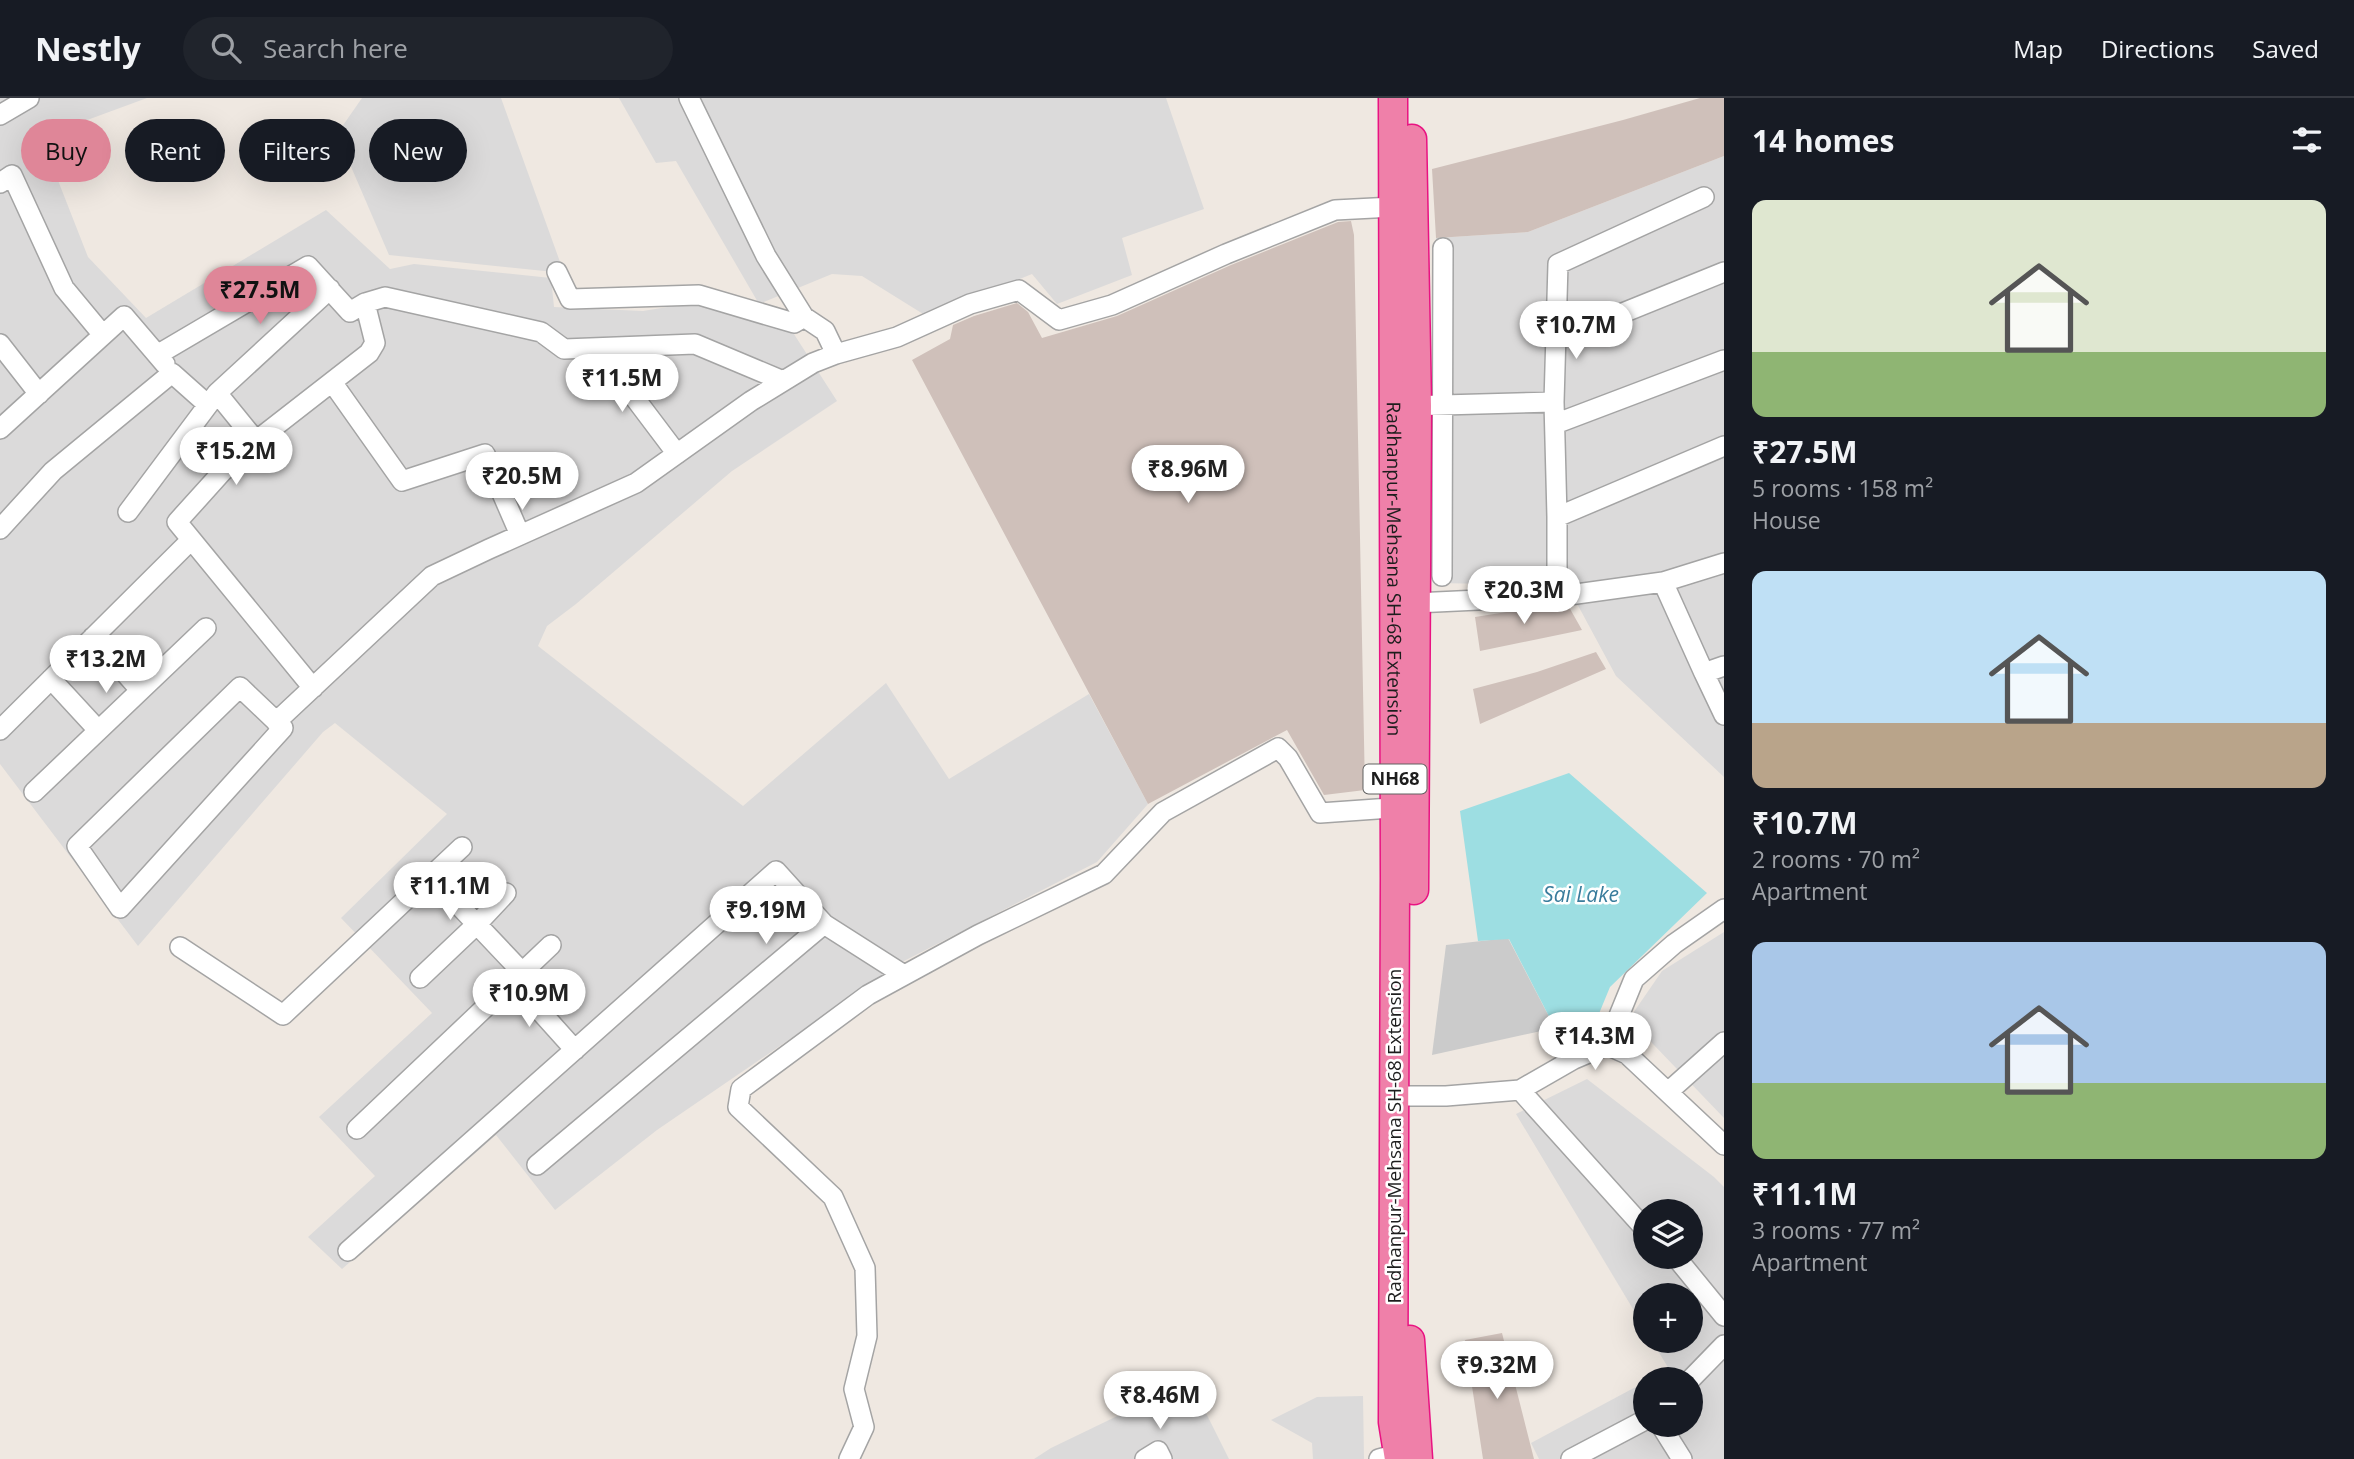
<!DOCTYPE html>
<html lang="en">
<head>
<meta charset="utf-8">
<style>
  body { margin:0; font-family:"Open Sans",sans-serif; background:#20242c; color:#f1f3f6; height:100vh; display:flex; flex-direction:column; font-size:26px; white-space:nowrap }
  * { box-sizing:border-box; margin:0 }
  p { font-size:23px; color:#9ea1a6 }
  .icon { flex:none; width:38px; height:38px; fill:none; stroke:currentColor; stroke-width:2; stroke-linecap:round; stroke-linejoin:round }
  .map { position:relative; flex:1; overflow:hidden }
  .side { display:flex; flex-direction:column; background:#171b24; width:630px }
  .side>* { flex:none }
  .hud { position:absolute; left:21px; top:21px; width:665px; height:63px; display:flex; gap:14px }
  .buttons { position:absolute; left:1633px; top:1101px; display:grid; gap:14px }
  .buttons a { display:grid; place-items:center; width:70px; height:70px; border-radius:50%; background:#171b24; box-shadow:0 7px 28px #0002; font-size:35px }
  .price { position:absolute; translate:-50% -60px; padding:0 16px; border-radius:24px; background:#fff; color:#222; font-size:23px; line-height:46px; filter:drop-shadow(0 2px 4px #0008) }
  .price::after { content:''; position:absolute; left:50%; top:42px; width:21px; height:16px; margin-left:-10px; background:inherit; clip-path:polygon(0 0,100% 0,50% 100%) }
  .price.on { background:#df8698; color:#111 }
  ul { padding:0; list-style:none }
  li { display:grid; align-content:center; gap:14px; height:371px; padding:0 28px }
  li span { display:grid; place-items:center; height:217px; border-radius:14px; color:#555 }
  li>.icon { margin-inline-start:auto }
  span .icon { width:126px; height:126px; fill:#fffc; stroke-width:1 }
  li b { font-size:30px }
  h2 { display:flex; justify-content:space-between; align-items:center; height:84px; padding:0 28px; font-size:30px }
  .pill { padding:0 24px; border-radius:32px; background:#171b24; box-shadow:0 7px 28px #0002; font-size:24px; line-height:63px }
  .pill.on { background:#df8698; color:#111 }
  header { display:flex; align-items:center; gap:42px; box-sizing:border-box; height:98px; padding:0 35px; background:#171b24; border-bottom:2px solid #363941 }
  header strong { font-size:33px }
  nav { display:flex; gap:38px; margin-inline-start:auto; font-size:24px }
  .search { width:490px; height:63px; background:#20242c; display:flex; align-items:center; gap:18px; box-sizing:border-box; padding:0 24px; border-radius:38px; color:#9ea1a6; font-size:26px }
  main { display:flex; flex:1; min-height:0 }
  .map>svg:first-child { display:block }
</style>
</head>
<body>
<header>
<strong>Nestly</strong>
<div class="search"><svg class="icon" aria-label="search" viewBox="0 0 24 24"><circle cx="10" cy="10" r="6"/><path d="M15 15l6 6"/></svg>Search here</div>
<nav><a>Map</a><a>Directions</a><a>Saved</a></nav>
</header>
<main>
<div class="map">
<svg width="1724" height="1361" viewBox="0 0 1724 1361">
  <rect width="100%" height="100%" fill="#efe8e1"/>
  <path fill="#dbdada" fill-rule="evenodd" d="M0,0H147L41,39L88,159L146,220L326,112L390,171L414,166L551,180L554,209L643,213L698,204L792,233L837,303L732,373L576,506L547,528L538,548L743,708L886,585L949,681L1089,596L1148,706L1097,764L904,863L657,1032L555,1112L496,1037L342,1171L308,1139L375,1078L319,1019L432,915L341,820L447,716L335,625L323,634L138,848L0,666Z
    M362,0H501L564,175L389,157L337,36Z
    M619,0H1166L1204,111L1122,140L1132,177L1057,206L1032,176L928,219L862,178L832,176L759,206L676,63L656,65Z
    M1724,58V679L1616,578L1567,487L1433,485L1436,140L1528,134Z
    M1724,834V1020L1629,921L1662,873Z
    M1587,981L1714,1079L1724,1089V1361H1539L1531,1345L1645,1284V1326H1690V1281H1651L1669,1271L1652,1243L1690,1242V1197H1645V1231L1516,1016ZM1645,1113H1690V1158H1645Z
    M1190,1283L1229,1361H1034L1051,1350Z
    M1363,1298L1364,1361H1313L1312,1345L1271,1322L1317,1299Z"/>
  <path fill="#cbcbcb" d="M1508,840L1555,930L1432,957L1446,847Z"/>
  <path fill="#9ddee2" d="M1569,675L1707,795L1610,889L1598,918L1555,930L1509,841L1478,843L1460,713Z"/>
  <path fill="#cfc0ba" d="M1700,0H1724V58L1528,134L1436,140L1432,71L1623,22Z
    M1351,123L1354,137L1365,692L1324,697L1287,632L1148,706L912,262L950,241L953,227L974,218L1017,205L1028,214L1042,240L1117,218L1231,167L1338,124Z
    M1569,509L1582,532L1480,553L1475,519L1513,513Z
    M1596,554L1606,571L1480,626L1473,591L1537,574Z
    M1502,1235L1534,1361H1483L1465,1242Z"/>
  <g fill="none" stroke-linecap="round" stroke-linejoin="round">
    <defs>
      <path id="minor" d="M689,0L766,158L804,219L825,233L836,256
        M0,17L29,0
        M0,85L12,77L64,190L103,237
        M557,174L570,201L699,197L794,225L804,219
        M1556,242L1724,174
        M0,246L39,296
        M612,250L631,295L677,356
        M157,257L308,168L350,214L365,205
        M332,284L402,383L485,356L520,437
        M217,295L330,191
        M1554,304L1557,419L1724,348
        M1405,308L1554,304L1558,166L1704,99
        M1555,326L1724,262
        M0,331L124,218L165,266
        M128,414L217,295L256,343
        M0,431L53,373L172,275L208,307
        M1442,478L1443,150
        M1557,479V419
        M1663,484L1724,465
        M1415,505L1562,498L1663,484L1704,575L1724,568
        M93,539L140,592
        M1704,575L1724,617
        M51,581L98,632
        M240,589L283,630L120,810L77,748Z
        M313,590L177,424L223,373L256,343L369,255L375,245L365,205L385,199L541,234L564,251L695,246L783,283
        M276,624L432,478L489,451L636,385L751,303L813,265L836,256L897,239L970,206L1019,192L1059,222L1112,207L1226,156L1335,112L1393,109
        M0,632L191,442
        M34,694L206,530
        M431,778L522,874
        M824,826L904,877
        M180,849L283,917L462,749
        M420,880L477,826L506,795
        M513,883L575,952
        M1607,947L1627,956L1724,1047
        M1520,992L1645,1131
        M1668,994L1724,944
        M1394,998H1446L1520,992L1574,961L1607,947L1634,881L1674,846L1724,811
        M357,1031L551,847
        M348,1153L776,773L824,826L537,1067
        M1675,1158L1724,1218
        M1690,1282L1724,1247
        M1660,1326L1682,1361
        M849,1361L864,1329L854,1291L867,1238L865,1170L833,1099L738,1009L741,991L868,897L978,837L1104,776L1163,714L1278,650L1288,660L1320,715L1405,709
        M1145,1361L1158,1353L1162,1361
        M1379,1361L1398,1356
        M1571,1361L1645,1322"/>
      <g id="highway">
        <path id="s1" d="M1393,0L1395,780L1393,1324L1399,1361"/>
        <path d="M1412,41L1417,308L1414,792"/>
        <path d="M1410,1242L1418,1361"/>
      </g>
    </defs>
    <use href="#minor" stroke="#a4a4a4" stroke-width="22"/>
    <use href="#highway" stroke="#e91282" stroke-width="31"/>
    <use href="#minor" stroke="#fff" stroke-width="19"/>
    <use href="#highway" stroke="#ef80a9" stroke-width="28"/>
  </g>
  <g text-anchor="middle" stroke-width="5" stroke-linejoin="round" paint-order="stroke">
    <rect fill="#fff" stroke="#616161" stroke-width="2" x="1363.5" y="666.5" width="63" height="29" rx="5"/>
    <g font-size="18" font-weight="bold" fill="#1d1d1d">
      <text x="1395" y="687">NH68</text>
    </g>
    <g font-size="19" fill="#1d1d1d" stroke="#fff">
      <text dy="7" stroke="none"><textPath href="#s1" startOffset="471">Radhanpur-Mehsana SH-68 Extension</textPath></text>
      <text transform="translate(1394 1038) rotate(-90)" y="7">Radhanpur-Mehsana SH-68 Extension</text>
    </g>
    <g font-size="21" font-style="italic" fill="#397c9c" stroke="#fff">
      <text x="1581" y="804">Sai Lake</text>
    </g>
  </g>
</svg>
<div class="buttons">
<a><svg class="icon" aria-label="layers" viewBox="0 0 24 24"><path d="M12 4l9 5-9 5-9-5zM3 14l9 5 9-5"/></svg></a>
<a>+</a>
<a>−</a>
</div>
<b class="price on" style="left:260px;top:228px">₹27.5M</b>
<b class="price" style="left:1576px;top:263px">₹10.7M</b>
<b class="price" style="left:622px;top:316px">₹11.5M</b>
<b class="price" style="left:236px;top:389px">₹15.2M</b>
<b class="price" style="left:1188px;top:407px">₹8.96M</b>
<b class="price" style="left:522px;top:414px">₹20.5M</b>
<b class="price" style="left:1524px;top:528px">₹20.3M</b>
<b class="price" style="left:106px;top:597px">₹13.2M</b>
<b class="price" style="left:450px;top:824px">₹11.1M</b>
<b class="price" style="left:766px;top:848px">₹9.19M</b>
<b class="price" style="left:529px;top:931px">₹10.9M</b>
<b class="price" style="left:1595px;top:974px">₹14.3M</b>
<b class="price" style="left:1497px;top:1303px">₹9.32M</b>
<b class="price" style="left:1160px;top:1333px">₹8.46M</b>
<div class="hud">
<a class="pill on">Buy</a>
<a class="pill">Rent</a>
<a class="pill">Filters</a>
<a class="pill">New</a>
</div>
</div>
<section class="side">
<h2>14 homes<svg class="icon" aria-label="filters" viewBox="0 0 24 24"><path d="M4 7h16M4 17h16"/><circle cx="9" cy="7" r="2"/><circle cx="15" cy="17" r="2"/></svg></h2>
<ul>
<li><span style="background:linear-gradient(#dfe7d0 70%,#8fb573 0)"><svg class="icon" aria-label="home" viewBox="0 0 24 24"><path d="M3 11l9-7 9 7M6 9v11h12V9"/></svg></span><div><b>₹27.5M</b><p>5 rooms · 158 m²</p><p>House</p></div></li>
<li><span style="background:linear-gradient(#bfe0f5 70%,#b9a48a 0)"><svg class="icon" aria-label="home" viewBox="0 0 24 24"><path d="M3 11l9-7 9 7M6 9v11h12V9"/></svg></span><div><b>₹10.7M</b><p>2 rooms · 70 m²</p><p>Apartment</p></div></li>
<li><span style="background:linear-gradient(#a9c7e8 65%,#8fb573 0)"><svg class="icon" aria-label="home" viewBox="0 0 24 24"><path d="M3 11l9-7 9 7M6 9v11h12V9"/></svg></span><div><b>₹11.1M</b><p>3 rooms · 77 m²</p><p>Apartment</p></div></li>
</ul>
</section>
</main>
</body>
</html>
